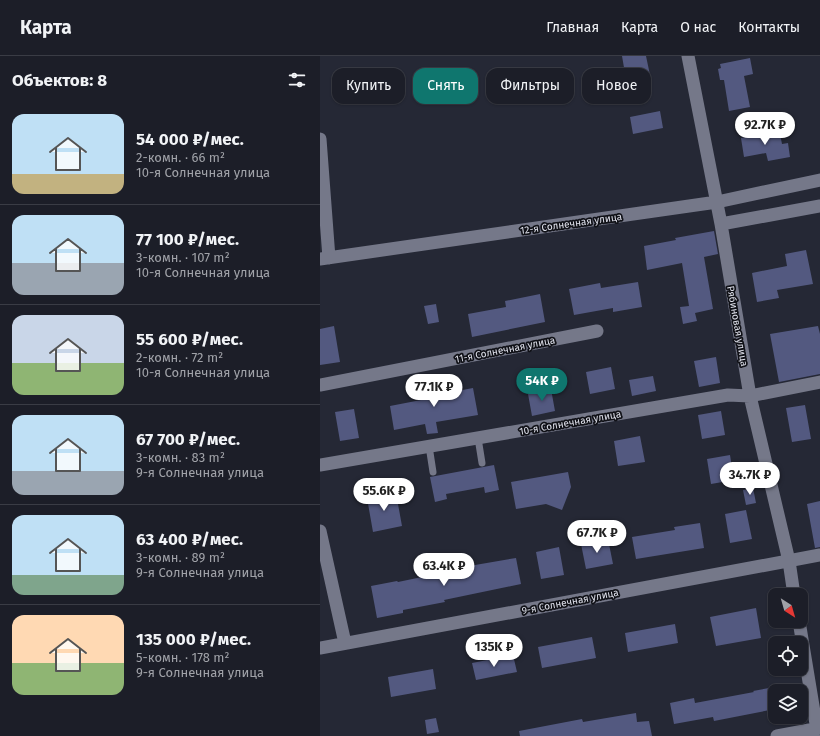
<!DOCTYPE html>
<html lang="ru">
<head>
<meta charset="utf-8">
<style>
  body { margin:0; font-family:"Fira Sans",sans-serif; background:#292b34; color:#f1f3f6; height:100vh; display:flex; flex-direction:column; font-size:15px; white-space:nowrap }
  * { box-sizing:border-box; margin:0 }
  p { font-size:13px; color:#a0a2a8 }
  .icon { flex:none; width:22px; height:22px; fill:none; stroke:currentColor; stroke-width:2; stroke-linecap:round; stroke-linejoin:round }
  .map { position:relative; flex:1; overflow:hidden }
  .side { display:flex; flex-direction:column; background:#1c1e28; width:320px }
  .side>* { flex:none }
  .guide { position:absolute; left:12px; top:12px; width:380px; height:36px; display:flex; gap:8px }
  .needle { width:26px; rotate:143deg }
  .fabs { position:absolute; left:448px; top:532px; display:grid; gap:8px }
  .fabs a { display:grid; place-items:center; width:40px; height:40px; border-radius:8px; background:#1c1e28; box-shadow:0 1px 3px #0004,0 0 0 1px #3a3c45; font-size:20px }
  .price { position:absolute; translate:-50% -34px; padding:0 9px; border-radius:14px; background:#fff; color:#222; font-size:13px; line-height:26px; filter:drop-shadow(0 1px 2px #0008) }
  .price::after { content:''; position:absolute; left:50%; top:24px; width:12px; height:9px; margin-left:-6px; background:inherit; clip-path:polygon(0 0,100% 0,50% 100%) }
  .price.current { background:#0f766e; color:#fff }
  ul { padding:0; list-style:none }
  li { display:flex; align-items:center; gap:12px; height:100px; padding:0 12px }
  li+li { border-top:1px solid #3a3c45 }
  li span { display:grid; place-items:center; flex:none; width:112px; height:80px; border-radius:12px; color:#555 }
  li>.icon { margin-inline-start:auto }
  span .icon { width:48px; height:48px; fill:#fffc; stroke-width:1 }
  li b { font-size:17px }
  h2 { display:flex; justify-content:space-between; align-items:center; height:48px; padding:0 12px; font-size:17px }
  .tag { padding:0 14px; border-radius:12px; background:#1c1e28; box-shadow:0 1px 3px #0004,0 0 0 1px #3a3c45; font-size:14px; line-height:36px }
  .tag.current { background:#0f766e; color:#fff }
  header { display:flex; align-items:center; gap:24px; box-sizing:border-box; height:56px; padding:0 20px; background:#1c1e28; border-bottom:1px solid #3a3c45 }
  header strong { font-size:19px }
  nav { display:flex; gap:22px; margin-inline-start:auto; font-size:14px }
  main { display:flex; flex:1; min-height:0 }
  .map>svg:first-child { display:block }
</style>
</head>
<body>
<header>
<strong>Карта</strong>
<nav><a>Главная</a><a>Карта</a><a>О нас</a><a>Контакты</a></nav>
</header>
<main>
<section class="side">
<h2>Объектов: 8<svg class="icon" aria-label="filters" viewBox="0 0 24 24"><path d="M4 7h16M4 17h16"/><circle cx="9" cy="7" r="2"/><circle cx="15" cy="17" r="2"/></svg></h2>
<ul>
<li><span style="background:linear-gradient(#bfe0f5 75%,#c2b280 0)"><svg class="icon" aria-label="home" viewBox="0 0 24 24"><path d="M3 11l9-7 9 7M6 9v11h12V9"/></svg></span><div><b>54 000 ₽/мес.</b><p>2-комн. · 66 m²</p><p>10-я Солнечная улица</p></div></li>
<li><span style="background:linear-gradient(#bfe0f5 60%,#9aa5b1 0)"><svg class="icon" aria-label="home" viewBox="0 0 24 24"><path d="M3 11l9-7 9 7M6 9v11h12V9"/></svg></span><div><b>77 100 ₽/мес.</b><p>3-комн. · 107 m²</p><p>10-я Солнечная улица</p></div></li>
<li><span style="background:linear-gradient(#c9d6e8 60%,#8fb573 0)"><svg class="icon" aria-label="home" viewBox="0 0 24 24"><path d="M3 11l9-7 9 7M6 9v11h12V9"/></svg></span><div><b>55 600 ₽/мес.</b><p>2-комн. · 72 m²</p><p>10-я Солнечная улица</p></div></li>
<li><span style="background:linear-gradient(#bfe0f5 70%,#9aa5b1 0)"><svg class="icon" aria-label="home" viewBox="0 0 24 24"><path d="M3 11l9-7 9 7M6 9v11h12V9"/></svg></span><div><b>67 700 ₽/мес.</b><p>3-комн. · 83 m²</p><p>9-я Солнечная улица</p></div></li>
<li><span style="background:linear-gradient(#bfe0f5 75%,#7fa58c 0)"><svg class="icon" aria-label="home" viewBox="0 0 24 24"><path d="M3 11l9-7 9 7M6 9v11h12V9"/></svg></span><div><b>63 400 ₽/мес.</b><p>3-комн. · 89 m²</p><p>9-я Солнечная улица</p></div></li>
<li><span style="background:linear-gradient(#ffd9b3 60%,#8fb573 0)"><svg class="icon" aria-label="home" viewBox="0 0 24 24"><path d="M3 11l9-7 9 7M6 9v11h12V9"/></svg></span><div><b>135 000 ₽/мес.</b><p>5-комн. · 178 m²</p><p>9-я Солнечная улица</p></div></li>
</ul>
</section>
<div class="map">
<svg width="500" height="680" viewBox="0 0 500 680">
  <rect width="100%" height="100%" fill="#252835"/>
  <path fill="#535980" d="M302,0H326L330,19L306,23Z
    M430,2L433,18L424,20L430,51L409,55L404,24H400L398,13L401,12L400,8Z
    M224,21L226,41L196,45L194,24Z
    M340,55L343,72L313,78L310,61Z
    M447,74L448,80L460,78L462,88L468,87L470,101L448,105L446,97L424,101L421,82L437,79L436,76Z
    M394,175L398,198L384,201L393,253L375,257L377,265L363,268L360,251L369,250L362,207L327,214L324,190L356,184L355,182Z
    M486,194L493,228L457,234L459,242L437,246L432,217L467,210L465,198Z
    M318,226L322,251L293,256V252L254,259L249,233L280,227L281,232Z
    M220,238L225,266L152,281L148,258L186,251L185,245Z
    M116,248L119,266L108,268L104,250Z
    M14,270L20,306L0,309V273Z
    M498,270L500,278V318L459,326L450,278Z
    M396,301L400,327L379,331L374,305Z
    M291,311L295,333L270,338L266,316Z
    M108,319L111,340L153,332L158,359L116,366L118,377L107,378L105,368L74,374L70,350L101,344L97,321Z
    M333,320L336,335L312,340L309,324Z
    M231,333L235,355L212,360L208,338Z
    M485,349L491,383L472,386L466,352Z
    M34,353L39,382L20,385L15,356Z
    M401,355L405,379L382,383L378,359Z
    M320,380L325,406L298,410L294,385Z
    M410,399L414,424L391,428L387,403Z
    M174,409L179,434L165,437L164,431L126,438L127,443L115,446L110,421Z
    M248,416L251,431L242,454L226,448L196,453L191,426Z
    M433,432L436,447L426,449L423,434Z
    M76,437L82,470L53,476L47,442Z
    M500,445V491L495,492L487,448Z
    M426,454L432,483L410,487L405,458Z
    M380,467L384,492L316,503L312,481L355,474L354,471Z
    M288,483L293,508L266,513L261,488Z
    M239,491L244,519L221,523L216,496Z
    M196,502L201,528L124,544L125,546L83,554V557L57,562L51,530L77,525L78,526L126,516V514Z
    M436,552L441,582L396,590L390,561Z
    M355,568L358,587L308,596L305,577Z
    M272,581L276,602L222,612L218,591Z
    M193,599L197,616L156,624L152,607Z
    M113,613L116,633L71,641L68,621Z
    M455,631V653L394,665L393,661L354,668L350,647L374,642L375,647L434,636L433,635Z
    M316,657L317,666L329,665L332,680H200L199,675L262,663L263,666Z
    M116,662L119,676L107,678L105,664Z"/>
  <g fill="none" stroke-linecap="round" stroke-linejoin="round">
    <path stroke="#757889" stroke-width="7" d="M158,382L162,407
      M109,390L113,416"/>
    <path stroke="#757889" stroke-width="13" d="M368,0L401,168L430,340L469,505L474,539
      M0,83L9,202
      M401,168L500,150
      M0,203L397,146L500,124
      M0,329L277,275
      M0,409L408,339L430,340L500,326
      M0,475L25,587
      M479,565L498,680
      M0,592L500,499
      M457,680L500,672"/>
  </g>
  <g text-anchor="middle" stroke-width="3.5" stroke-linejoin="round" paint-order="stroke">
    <g font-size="10" fill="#e0e2ec" stroke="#101117">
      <text transform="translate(251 167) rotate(-8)" y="4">12-я Солнечная улица</text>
      <text transform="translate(418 270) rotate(80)" y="4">Рябиновая улица</text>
      <text transform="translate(185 293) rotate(-11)" y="4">11-я Солнечная улица</text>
      <text transform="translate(250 366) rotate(-10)" y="4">10-я Солнечная улица</text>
      <text transform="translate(250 545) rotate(-11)" y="4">9-я Солнечная улица</text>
    </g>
  </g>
</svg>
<div class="fabs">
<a><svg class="needle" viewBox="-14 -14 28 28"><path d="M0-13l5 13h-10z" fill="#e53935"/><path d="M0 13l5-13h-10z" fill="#a0a2a8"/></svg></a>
<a><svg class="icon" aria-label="locate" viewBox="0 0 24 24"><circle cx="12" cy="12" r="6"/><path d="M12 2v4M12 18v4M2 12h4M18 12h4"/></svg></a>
<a><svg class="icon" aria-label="layers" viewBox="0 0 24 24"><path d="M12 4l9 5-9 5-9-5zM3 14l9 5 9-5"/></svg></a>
</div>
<b class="price" style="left:445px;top:90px">92.7K ₽</b>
<b class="price current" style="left:222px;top:346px">54K ₽</b>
<b class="price" style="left:114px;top:352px">77.1K ₽</b>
<b class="price" style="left:430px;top:440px">34.7K ₽</b>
<b class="price" style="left:64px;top:456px">55.6K ₽</b>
<b class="price" style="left:277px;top:498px">67.7K ₽</b>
<b class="price" style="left:124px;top:531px">63.4K ₽</b>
<b class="price" style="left:174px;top:612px">135K ₽</b>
<div class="guide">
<a class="tag">Купить</a>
<a class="tag current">Снять</a>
<a class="tag">Фильтры</a>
<a class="tag">Новое</a>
</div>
</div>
</main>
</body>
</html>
